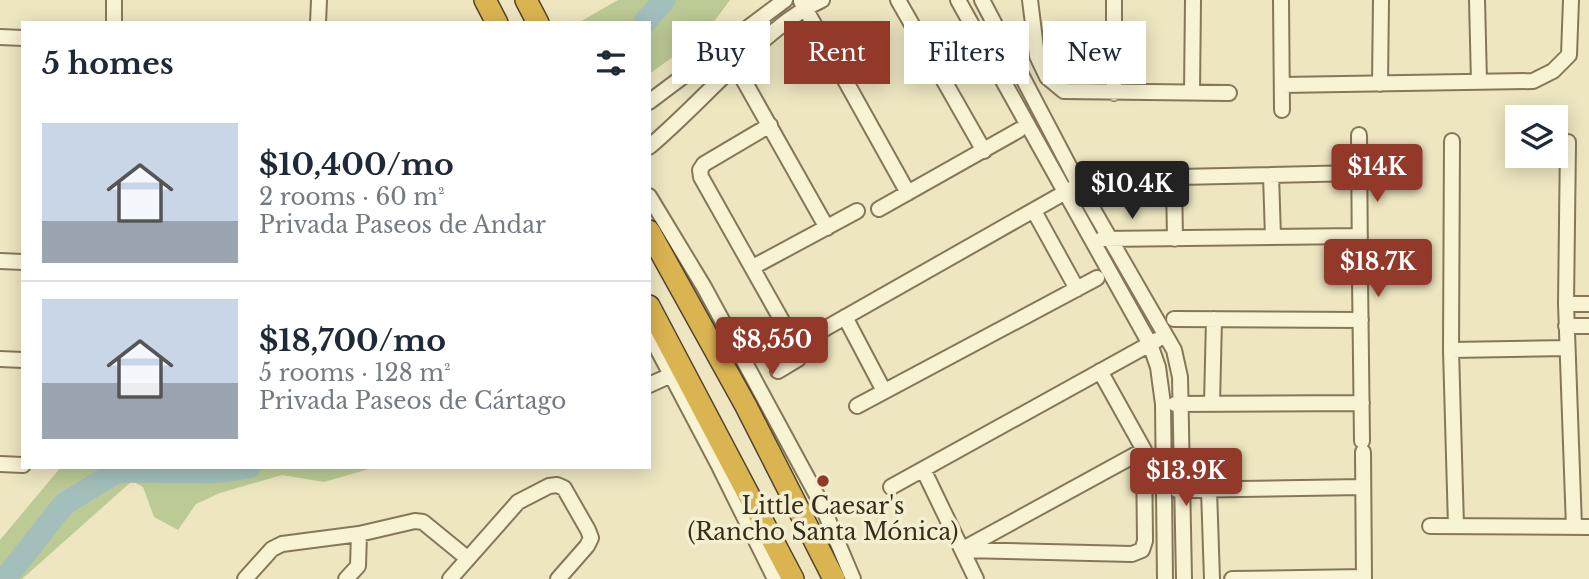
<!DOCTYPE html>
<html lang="en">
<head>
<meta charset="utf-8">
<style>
  body { margin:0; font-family:"Libre Baskerville",serif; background:#f2f2f3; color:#1f2937; height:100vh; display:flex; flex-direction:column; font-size:26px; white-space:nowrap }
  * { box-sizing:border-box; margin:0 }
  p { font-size:23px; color:#747a83 }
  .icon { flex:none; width:38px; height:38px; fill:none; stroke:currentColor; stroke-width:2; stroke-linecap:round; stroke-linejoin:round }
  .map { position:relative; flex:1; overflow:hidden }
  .sheet { position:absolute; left:21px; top:21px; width:630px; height:448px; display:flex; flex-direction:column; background:#fff; border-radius:0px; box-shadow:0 4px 18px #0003 }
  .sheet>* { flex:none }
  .top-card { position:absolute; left:672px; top:21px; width:665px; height:63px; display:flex; gap:14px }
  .fabs { position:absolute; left:1505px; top:105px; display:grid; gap:14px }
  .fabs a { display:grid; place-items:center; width:63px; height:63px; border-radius:0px; background:#fff; box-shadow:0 4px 18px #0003; font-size:35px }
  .price { position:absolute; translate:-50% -60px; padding:0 16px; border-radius:7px; background:#93392a; color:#fff; font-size:23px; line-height:46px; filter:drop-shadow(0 2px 4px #0008) }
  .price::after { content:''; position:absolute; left:50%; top:42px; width:21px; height:16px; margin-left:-10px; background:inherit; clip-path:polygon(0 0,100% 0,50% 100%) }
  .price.current { background:#222; color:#fff }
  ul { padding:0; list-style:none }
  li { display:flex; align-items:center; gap:21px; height:175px; padding:0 21px }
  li+li { border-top:2px solid #e0e1e3 }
  li span { display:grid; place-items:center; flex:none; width:196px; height:140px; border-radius:0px; color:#555 }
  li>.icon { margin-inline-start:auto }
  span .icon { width:84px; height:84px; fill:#fffc; stroke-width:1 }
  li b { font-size:30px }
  h2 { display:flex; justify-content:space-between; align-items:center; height:84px; padding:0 21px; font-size:30px }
  .chip { padding:0 24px; border-radius:0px; background:#fff; box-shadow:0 4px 18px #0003; font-size:24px; line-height:63px }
  .chip.current { background:#93392a; color:#fff }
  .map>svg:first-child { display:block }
</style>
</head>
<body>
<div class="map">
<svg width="1589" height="579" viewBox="0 0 1589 579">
  <rect width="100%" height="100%" fill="#ede6c1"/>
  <path fill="#bcca95" d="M618,0H730L705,34L649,74V23H578Z
    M61,467H376L324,482L282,475L220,493L196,504L178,530L154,517L143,487L132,481L22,579H0V540Z"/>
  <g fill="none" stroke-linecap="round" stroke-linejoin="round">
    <path stroke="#a3bfbb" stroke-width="23" d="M644,23L664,0
      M5,579L64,504L118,471L212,472L249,467"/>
    <defs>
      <path id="minor" d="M898,0L984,151
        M958,0L1150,344L1158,367L1163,404L1165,579
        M982,0L1079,185L1174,350L1180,377L1184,579
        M1030,0L1037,56L1047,77L1064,91L1229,93
        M1114,0V93
        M1281,0L1282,110
        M1477,0L1479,82
        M801,1L908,193
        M114,23V0
        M318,23L319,0
        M0,37L23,38
        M725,47L827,228
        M1380,84L1381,0
        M1282,85L1533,81L1553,71L1569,55L1571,0
        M1192,93L1193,0
        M649,102L785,0
        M770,125L704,164L700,170L701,177L799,351L800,356L798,359L778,371
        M1359,135L1360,270
        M1452,141L1451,350L1456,526
        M1568,142L1566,304L1574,527
        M649,147C688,114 721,76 760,43C780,26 798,11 822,0
        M1271,175L1273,237
        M649,196L704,287L821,503L853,579
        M879,209L1019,130
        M1034,211L1077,289
        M1102,239L1360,236
        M1175,239L1174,181L1175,178L1178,177L1359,173
        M0,261L23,262
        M753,267L857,211
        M1360,278L1362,441
        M1566,304H1589
        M845,317L884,391
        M1174,319L1361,320
        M1566,326H1589
        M819,332L1071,189
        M649,333L718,464L775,579
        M1451,350L1567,348
        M0,359L23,360
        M649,385L680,371
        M1175,404L1362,403
        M1212,404L1214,319
        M857,406L1097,278
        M1363,452L1364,579
        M0,464L23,465
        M923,469L976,579
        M891,487L1157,340
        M1177,490L1363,487
        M1209,490L1212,579
        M1430,526L1589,527
        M963,549L1144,450
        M962,550L1132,554L1142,550L1145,541L1144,450L1100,371
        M245,579L272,549L282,544L359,534L415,521L423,522L467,558
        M346,579L358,566L359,534
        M450,579L518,502L549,486L557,485L564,488L588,530L591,538L587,546L558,579
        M1232,579L1364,577"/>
      <path id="highway" d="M485,0L497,23
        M526,0L538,23
        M649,231L746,406L834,579
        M649,306L793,579"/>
    </defs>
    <use href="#minor" stroke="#867759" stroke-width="18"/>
    <use href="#highway" stroke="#53452d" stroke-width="24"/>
    <use href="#minor" stroke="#f8f3d3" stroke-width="14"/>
    <use href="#highway" stroke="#dbb452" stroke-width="21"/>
  </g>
  <circle fill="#93392a" stroke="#f4efd0" stroke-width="2.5" cx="823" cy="481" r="7"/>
  <g text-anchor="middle" stroke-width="7" stroke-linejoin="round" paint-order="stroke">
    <g font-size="23" fill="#362d1d" stroke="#f4efd0">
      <text x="823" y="514">Little Caesar's<tspan x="823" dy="26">(Rancho Santa Mónica)</tspan></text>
    </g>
  </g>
</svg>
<div class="fabs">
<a><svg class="icon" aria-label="layers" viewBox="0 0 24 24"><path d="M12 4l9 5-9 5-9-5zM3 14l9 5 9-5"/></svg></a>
</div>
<b class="price" style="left:1377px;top:204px">$14K</b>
<b class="price current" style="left:1132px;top:221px">$10.4K</b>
<b class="price" style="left:1378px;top:299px">$18.7K</b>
<b class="price" style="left:772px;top:377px">$8,550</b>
<b class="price" style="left:1186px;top:508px">$13.9K</b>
<div class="top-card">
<a class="chip">Buy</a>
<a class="chip current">Rent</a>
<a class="chip">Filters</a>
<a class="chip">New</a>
</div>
<section class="sheet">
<h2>5 homes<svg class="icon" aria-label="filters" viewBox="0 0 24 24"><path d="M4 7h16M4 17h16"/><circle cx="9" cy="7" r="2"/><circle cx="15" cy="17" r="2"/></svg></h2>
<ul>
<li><span style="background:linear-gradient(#c9d6e8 70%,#9aa5b1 0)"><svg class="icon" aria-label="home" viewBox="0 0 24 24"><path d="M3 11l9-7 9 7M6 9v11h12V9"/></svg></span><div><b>$10,400/mo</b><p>2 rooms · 60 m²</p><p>Privada Paseos de Andar</p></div></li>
<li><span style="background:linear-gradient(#c9d6e8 60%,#9aa5b1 0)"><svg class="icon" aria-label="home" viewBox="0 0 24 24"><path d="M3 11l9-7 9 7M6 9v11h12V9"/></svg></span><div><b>$18,700/mo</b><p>5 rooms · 128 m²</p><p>Privada Paseos de Cártago</p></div></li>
</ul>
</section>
</div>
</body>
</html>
